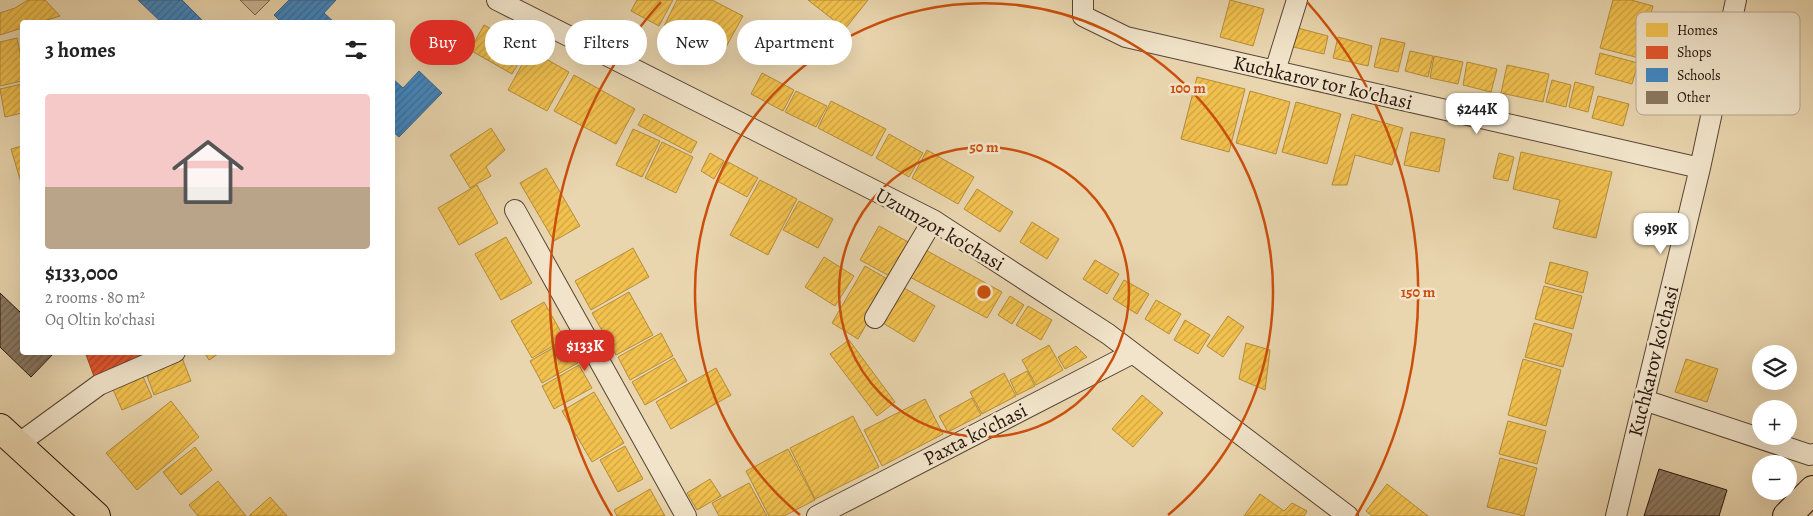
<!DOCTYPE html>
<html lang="en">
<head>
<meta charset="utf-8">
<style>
  body { margin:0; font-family:Alegreya,serif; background:#f2f2f2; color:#222; height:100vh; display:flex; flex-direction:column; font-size:19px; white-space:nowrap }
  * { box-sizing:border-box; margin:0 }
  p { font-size:16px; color:#767676 }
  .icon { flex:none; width:28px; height:28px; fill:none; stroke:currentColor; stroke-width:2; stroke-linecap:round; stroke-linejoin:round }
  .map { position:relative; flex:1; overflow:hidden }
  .drawer { position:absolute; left:20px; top:20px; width:375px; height:335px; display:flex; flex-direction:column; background:#fff; border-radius:5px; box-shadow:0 5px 20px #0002 }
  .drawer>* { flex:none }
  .hud { position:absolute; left:410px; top:20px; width:475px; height:45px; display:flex; gap:10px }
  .tools { position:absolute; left:1752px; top:345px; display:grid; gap:10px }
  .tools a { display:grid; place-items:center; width:45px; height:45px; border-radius:50%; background:#fff; box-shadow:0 5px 20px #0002; font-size:25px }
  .price { position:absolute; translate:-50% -42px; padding:0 11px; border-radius:10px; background:#fff; color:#222; font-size:16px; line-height:32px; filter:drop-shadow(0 1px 2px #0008) }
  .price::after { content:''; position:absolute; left:50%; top:30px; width:15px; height:11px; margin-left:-8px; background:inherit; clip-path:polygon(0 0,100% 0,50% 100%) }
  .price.active { background:#d93025; color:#fff }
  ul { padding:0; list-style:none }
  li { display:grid; align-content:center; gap:10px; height:265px; padding:0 25px }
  li span { display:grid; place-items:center; height:155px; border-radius:5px; color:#555 }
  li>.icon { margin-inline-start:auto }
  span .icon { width:90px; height:90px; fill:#fffc; stroke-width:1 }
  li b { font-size:21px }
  h2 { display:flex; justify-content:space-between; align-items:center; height:60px; padding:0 25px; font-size:21px }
  .chip { padding:0 18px; border-radius:22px; background:#fff; box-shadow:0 5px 20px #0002; font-size:18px; line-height:45px }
  .chip.active { background:#d93025; color:#fff }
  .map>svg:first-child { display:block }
</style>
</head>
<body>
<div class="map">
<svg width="1813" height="516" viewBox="0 0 1813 516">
  <defs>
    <pattern id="homes-hatch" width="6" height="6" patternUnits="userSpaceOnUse" patternTransform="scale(1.25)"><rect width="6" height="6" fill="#f2c14e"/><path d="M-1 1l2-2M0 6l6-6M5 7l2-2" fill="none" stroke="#cfa543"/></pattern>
    <pattern id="shops-hatch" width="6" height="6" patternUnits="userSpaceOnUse" patternTransform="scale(1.25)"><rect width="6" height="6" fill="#e4572e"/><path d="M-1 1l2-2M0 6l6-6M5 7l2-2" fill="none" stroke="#b94726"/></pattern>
    <pattern id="schools-hatch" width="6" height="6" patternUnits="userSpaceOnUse" patternTransform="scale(1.25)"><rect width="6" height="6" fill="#3f88c5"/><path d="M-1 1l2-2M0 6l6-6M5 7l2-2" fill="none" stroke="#356e9e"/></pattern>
    <pattern id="building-hatch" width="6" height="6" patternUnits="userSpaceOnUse" patternTransform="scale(1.25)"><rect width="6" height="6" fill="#8b7860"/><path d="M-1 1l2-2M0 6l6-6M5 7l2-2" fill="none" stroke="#71614e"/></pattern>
  </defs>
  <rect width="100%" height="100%" fill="#e9d5ae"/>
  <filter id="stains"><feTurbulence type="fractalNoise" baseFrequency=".004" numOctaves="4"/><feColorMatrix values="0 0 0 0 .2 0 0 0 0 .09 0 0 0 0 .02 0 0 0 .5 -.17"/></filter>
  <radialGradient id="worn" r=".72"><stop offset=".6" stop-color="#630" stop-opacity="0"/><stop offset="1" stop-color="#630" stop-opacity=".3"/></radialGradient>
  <path fill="#c8b492" stroke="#77644f" d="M240,0H270L255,15Z"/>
  <path fill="url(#homes-hatch)" stroke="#b58d3a" d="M28,0H45L60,16L40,22H22V28L0,35V13L15,8Z
    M637,0H673L659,26L631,11Z
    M677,0H712L743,16L720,58L663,28Z
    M808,0H868L845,29Z
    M1230,0L1264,9L1253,46L1220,37Z
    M1613,0H1631L1653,6L1639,58L1600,48Z
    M484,25L527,49L512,74L470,50Z
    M1294,27L1328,36L1324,54L1289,46Z
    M1338,37L1372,46L1368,66L1333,58Z
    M17,38L22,62V81L0,86V42Z
    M1381,38L1405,43L1398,72L1374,67Z
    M530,50L569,72L547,111L508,90Z
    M1410,51L1433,56L1428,77L1405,71Z
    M1600,53L1638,63L1632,84L1595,74Z
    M1434,56L1463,62L1458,84L1430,78Z
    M1467,62L1497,69L1491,92L1463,85Z
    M1507,65L1549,74L1543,102L1501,93Z
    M762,73L794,90L783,111L751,94Z
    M574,75L635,109L616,144L554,111Z
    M1197,77L1245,89L1229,152L1181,139Z
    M1552,80L1571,85L1566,107L1546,102Z
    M1575,82L1594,87L1588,112L1569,107Z
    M22,84V113L5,117L0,89Z
    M796,91L827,106L816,127L785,112Z
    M1250,91L1290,102L1276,154L1236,143Z
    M1598,96L1629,104L1623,126L1592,118Z
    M831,101L886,129L872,156L818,128Z
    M1296,102L1341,114L1327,164L1282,152Z
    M644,114L697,142L691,153L638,125Z
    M1352,114L1403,128L1392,165L1355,155L1347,185H1332Z
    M491,128L505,150L486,167L491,176L470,188L450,155Z
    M633,129L660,141L642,177L616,165Z
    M1411,132L1445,139L1439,172L1404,165Z
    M889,134L923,153L909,177L876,158Z
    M662,142L693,157L676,193L645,178Z
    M22,146V186L11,149Z
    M927,150L974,177L958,204L912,178Z
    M1521,152L1612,172L1596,238L1553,228L1560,200L1513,189Z
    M710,153L724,161L714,179L701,171Z
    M1499,153L1514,157L1508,181L1493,178Z
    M728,162L758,178L747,197L717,181Z
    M546,168L580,226L554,241L520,183Z
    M760,180L797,199L768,255L730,235Z
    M477,185L498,223L459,245L438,208Z
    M977,189L1013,212L1000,232L964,209Z
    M799,201L833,219L818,248L783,230Z
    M1032,222L1059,239L1047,259L1020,242Z
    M879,226L912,244L893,278L860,260Z
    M506,237L532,283L501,300L475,254Z
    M633,248L649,277L591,310L575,281Z
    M922,248L1002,292L987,318L906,275Z
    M824,257L854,276L835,306L805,287Z
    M1095,260L1119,274L1107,294L1083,279Z
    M1550,262L1588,272L1583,293L1545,283Z
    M865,266L891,281L858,339L832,323Z
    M1124,280L1149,294L1137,314L1113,299Z
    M899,285L935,306L914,342L878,320Z
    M1544,286L1582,296L1573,329L1535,319Z
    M629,292L653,335L616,355L592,313Z
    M1010,296L1024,305L1012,324L998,315Z
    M1156,300L1181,314L1169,334L1145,319Z
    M544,302L565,339L532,358L511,321Z
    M1028,306L1052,320L1041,340L1016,325Z
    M1228,316L1244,327L1223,357L1207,346Z
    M1185,320L1210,335L1198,354L1174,340Z
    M1534,323L1572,334L1563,367L1525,357Z
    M661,333L673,356L630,380L618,357Z
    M849,340L895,402L877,416L830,354Z
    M565,341L578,363L542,383L530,361Z
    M1246,343L1270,350L1265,390L1239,379Z
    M1049,345L1063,370L1036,385L1022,360Z
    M1076,346L1087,357L1065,369L1058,357Z
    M204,352H221L209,360Z
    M181,355L191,381L154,395L145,370Z
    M674,358L687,381L645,405L632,382Z
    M1523,359L1561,370L1546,426L1508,415Z
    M1686,359L1718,369L1707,402L1675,392Z
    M579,365L592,388L554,409L542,386Z
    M716,368L731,395L671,429L656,402Z
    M1027,371L1035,386L1017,395L1010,380Z
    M141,372L152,397L122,410L111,385Z
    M1004,373L1016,396L982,414L970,392Z
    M594,392L624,443L592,462L562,411Z
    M1142,395L1163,413L1133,447L1112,429Z
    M972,398L981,415L948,432L939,416Z
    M925,399L943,434L882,466L864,430Z
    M171,401L199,437L137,490L106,453Z
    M853,416L879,467L815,499L790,448Z
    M1508,421L1546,431L1537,464L1499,454Z
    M625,446L643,479L618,492L600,460Z
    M195,447L212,470L181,495L163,472Z
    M788,449L815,500L784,516H769L746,471Z
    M1500,458L1537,468L1524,516L1487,507Z
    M710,479L721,496L697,510L687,493Z
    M218,481L246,516H198L189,505Z
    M749,483L767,516H719L712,503Z
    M1387,484L1428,516H1372L1366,511Z
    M650,489L665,516H617L614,510Z
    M1260,494L1284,511L1292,503L1307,511L1304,516H1244Z
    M270,497L287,516H249Z"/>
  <path fill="url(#shops-hatch)" stroke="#ab4324" d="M85,352H163L95,379Z"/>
  <path fill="url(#schools-hatch)" stroke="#38658e" d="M138,0H182L204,22H161Z
    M289,0H336L324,13L334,22H281L274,15Z
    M419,71L442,93L399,137L392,131V78L403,88Z"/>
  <path fill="url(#building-hatch)" stroke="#26140c" d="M0,293L22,314V352H55L31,377L0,347Z
    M1659,469L1727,490L1719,516H1644Z"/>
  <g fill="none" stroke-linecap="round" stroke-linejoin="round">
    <defs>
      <path id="minor" d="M497,0L933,220L1108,334L1348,516
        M1083,0V16L1126,37L1700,168
        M1275,71L1297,0
        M515,210L686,516
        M875,318L933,220
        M1644,400L1810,455L1813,454
        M18,444L99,385L175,352
        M817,516L1133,353
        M1616,516L1700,168L1736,0"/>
      <path id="primary" d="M0,428L96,516
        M1787,516L1813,490"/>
    </defs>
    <use href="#minor" stroke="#574434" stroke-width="22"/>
    <use href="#primary" stroke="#26140c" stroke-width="30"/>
    <use href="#minor" stroke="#f1e4ca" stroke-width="20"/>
    <use href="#primary" stroke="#e9d5ae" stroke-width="28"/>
  </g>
  <g fill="none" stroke="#cb4f0c" stroke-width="2.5">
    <circle cx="984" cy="292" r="145"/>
    <path d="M800 515A289 289 0 1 1 1168 515"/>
    <path d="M612 516A434 434 0 0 1 661 2M1307 2A434 434 0 0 1 1356 516"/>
  </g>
  <g text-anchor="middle" stroke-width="5" stroke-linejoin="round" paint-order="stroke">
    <g font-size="20" fill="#26140c" stroke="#f1e4ca">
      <text transform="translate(1323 82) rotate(13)" y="7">Kuchkarov tor ko'chasi</text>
      <text transform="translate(940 229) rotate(30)" y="7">Uzumzor ko'chasi</text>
      <text transform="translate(1653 361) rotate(-76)" y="7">Kuchkarov ko'chasi</text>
      <text transform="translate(975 434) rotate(-27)" y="7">Paxta ko'chasi</text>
    </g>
  </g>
  <rect x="1636" y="12" width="164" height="103" rx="8" fill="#f1e4ca" stroke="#b4a691" stroke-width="1"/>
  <rect x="1646" y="23" width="22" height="14" fill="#f2c14e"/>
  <rect x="1646" y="46" width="22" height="13" fill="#e4572e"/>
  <rect x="1646" y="68" width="22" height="14" fill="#3f88c5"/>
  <rect x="1646" y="91" width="22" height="13" fill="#8b7860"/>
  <g font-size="14" fill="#26140c">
    <text x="1677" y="35">Homes</text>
    <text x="1677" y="57">Shops</text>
    <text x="1677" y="80">Schools</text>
    <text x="1677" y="102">Other</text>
  </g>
  <circle cx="984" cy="292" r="8" fill="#cb4f0c" stroke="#f1e4ca" stroke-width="2.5"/>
  <g font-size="15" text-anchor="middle" font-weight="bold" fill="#cb4f0c" stroke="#f1e4ca" stroke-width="5" stroke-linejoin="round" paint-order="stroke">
    <text x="1188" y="93">100 m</text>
    <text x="984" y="152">50 m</text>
    <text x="1418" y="297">150 m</text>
  </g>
  <rect width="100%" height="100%" filter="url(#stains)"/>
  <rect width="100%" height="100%" fill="url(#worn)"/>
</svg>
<div class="tools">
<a><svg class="icon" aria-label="layers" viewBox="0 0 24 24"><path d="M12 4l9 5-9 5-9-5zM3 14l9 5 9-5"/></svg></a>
<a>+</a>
<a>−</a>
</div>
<b class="price" style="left:1477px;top:135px">$244K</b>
<b class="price" style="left:1661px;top:255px">$99K</b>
<b class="price active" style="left:585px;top:372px">$133K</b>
<div class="hud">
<a class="chip active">Buy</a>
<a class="chip">Rent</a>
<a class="chip">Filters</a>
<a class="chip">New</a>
<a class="chip">Apartment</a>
</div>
<section class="drawer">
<h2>3 homes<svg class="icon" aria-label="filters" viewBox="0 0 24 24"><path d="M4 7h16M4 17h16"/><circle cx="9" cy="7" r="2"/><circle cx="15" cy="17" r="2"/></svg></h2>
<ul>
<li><span style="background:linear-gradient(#f6c9c9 60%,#b9a48a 0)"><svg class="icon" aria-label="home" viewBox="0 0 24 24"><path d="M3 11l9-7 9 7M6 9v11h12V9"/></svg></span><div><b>$133,000</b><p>2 rooms · 80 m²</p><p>Oq Oltin ko'chasi</p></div></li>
</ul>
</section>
</div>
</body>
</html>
